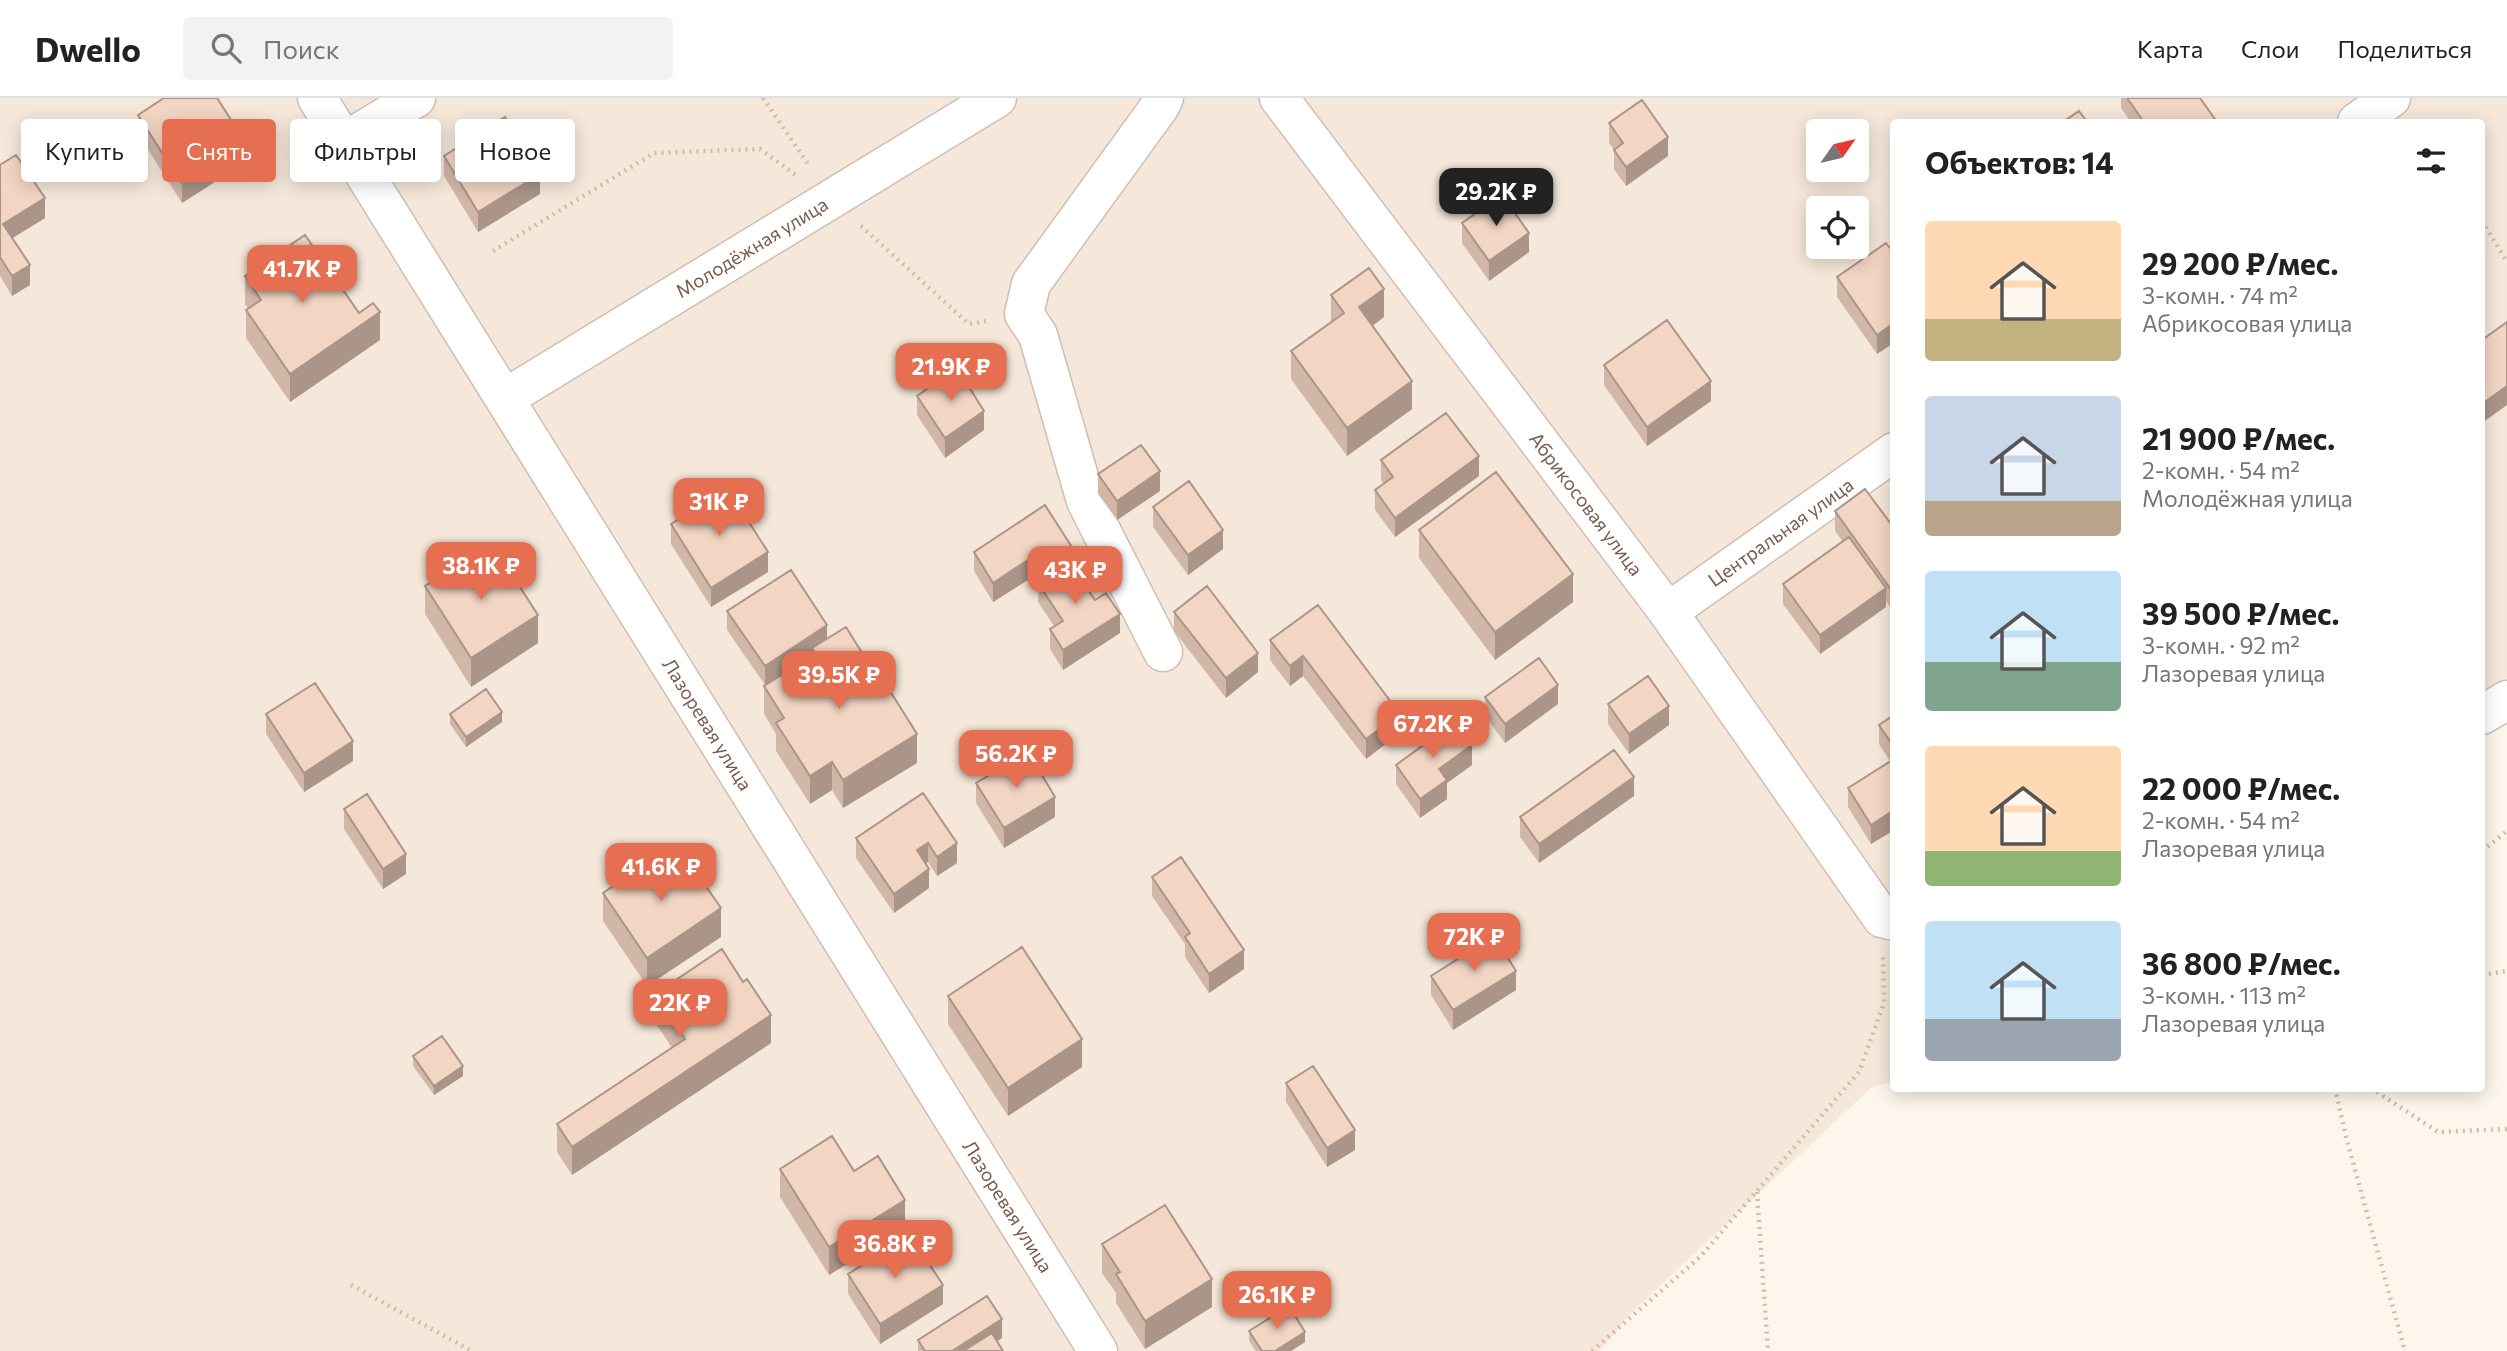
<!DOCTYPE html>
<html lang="ru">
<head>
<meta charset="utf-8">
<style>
  body { margin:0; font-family:Commissioner,sans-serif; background:#f2f2f2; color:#222; height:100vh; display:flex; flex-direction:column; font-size:26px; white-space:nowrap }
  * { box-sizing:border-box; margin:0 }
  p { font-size:23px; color:#767676 }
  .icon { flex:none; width:38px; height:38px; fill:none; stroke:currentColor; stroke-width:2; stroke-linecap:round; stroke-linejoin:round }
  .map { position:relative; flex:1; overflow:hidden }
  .sheet { position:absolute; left:1890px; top:21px; width:595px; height:973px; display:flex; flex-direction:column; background:#fff; border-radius:7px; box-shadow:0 4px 18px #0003 }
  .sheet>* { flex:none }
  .top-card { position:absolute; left:21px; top:21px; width:665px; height:63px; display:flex; gap:14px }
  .needle { width:46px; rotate:56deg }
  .controls { position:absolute; left:1806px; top:21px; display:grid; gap:14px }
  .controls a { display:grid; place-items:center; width:63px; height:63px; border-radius:7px; background:#fff; box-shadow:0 4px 18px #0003; font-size:35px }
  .price { position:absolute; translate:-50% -60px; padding:0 16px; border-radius:14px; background:#e76f51; color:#fff; font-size:23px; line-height:46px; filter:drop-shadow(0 2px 4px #0008) }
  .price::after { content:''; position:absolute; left:50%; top:42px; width:21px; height:16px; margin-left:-10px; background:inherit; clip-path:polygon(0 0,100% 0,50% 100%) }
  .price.selected { background:#222; color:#fff }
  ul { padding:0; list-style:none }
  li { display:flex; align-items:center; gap:21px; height:175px; padding:0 35px }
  li span { display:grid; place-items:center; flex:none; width:196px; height:140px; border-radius:7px; color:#555 }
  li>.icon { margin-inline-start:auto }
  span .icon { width:84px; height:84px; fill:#fffc; stroke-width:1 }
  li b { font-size:30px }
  h2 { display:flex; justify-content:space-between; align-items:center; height:84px; padding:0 35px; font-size:30px }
  .chip { padding:0 24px; border-radius:7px; background:#fff; box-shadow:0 4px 18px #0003; font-size:24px; line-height:63px }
  .chip.selected { background:#e76f51; color:#fff }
  header { display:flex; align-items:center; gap:42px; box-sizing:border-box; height:98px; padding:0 35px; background:#fff; border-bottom:2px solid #e0e0e0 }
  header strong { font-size:33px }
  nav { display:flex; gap:38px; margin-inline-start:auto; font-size:24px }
  .search { width:490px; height:63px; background:#f2f2f2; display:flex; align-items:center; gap:18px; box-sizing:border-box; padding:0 24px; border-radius:7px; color:#767676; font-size:26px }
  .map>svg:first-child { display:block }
</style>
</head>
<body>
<header>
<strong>Dwello</strong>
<div class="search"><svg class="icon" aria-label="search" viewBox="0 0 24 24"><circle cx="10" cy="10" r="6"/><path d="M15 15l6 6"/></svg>Поиск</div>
<nav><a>Карта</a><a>Слои</a><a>Поделиться</a></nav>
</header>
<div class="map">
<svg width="2507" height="1253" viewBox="0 0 2507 1253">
  <rect width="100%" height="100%" fill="#fdf6ec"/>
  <path fill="#f5e8da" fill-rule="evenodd" d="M0,0H2507V592L2482,609V24H1894L1893,983L1872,989L1629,1217L1600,1253H0ZM1818,33H1857V72H1818ZM1818,110H1857V149H1818Z"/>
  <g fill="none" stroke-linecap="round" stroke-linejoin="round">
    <defs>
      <g id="minor">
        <path id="s1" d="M317,0L1098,1253"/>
        <path id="s2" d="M1279,0L1668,514L1882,820L1894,823"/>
        <path d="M2357,24L2391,0"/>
        <path d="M344,44L416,0"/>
        <path id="s3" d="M505,300L997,0"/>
        <path id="s4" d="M1668,514L1894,354"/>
        <path d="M1163,554L1086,403L1038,237L1024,216L1031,186L1160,8L1164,0"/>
        <path d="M2482,617L2507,602"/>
      </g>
    </defs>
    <use href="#minor" stroke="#d1beb0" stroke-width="41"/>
    <path stroke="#d9b8a5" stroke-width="4.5" stroke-dasharray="2 5" stroke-linecap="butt" d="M763,0L810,69
      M2482,123L2507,164
      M861,128L969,226L986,223
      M493,153L654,55L760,51L796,77
      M2482,753L2507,733
      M2482,877L2507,873
      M2335,990L2346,1039L2405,1253
      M2371,990L2438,1034L2507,1031
      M1757,1094L1768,1253
      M351,1187L472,1253
      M1592,1253L1700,1159L1859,974L1884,905L1883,859"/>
    <use href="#minor" stroke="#fff" stroke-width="38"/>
  </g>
  <path fill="#d1b7a8" d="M2121,0H2200L2217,24H2131L2121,10Z
    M138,17L246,64L182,105L138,36Z
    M1609,25L1668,58L1626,88L1614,71V52L1609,45Z
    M444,58L540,96L478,134L444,78Z
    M0,67L45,120L12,140L30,187L12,198L0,178Z
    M1462,125L1529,154L1489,183L1462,145Z
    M1886,145L1877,256L1837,199V179Z
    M245,178L380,242L290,304L246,240V212L248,210L245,206Z
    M1331,197L1384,219L1372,228L1412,311L1347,358L1291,281V253L1331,224Z
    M1604,267L1711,303L1647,348L1604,287Z
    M917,298L984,332L945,360L917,317Z
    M1381,362L1479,378L1395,439L1375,412V392L1384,386L1381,382Z
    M1098,376L1160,393L1117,422L1098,396Z
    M1045,407L1075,473L1095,502L1120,535L1063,572L1050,551V531L1054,528L1038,504L1039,484L1034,478L993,504L974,473V454Z
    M1153,409L1223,451L1188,477L1153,429Z
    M1835,413L1894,430L1892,512L1886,503V509L1820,556L1783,506V486L1843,444L1835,433Z
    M671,426L768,474L711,509L671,446Z
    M1419,432L1573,504L1495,562L1419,460Z
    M425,488L538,545L471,589L425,516Z
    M1318,507L1400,635L1366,661L1303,578L1290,588L1270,562V542Z
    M727,513L827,541L917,665L843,710L832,692L810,706L776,653V636L764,616V588L812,576V557L765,587L727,532Z
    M1174,514L1258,574L1226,600L1174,533Z
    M1485,599L1558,606L1505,645L1485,618Z
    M1608,606L1669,627L1629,656L1608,626Z
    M266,616L353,663L304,694L266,636Z
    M450,616L502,624L466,649L450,626Z
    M1894,617V732L1871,746L1848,709V690L1890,663L1879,646V627Z
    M1396,667H1472L1447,685V701L1420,720L1396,686Z
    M976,685L1055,719L1004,750L976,705Z
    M923,695L957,765L937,778L928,764L926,766L929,790L894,815L856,760V740Z
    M1634,698L1539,765L1520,739V719Z
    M344,711L406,776L383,791L344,731Z
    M1152,779L1244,871L1209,895L1185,859V846L1152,798Z
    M603,795L721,839L647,888L603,823Z
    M1431,878L1516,892L1453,932L1431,897Z
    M655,896L771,945L572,1077L557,1054V1026L672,950L655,924Z
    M948,898L1082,969L1008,1018L948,926Z
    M413,958L463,978L434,997L413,968Z
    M1286,985L1355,1052L1327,1069L1286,1004Z
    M780,1071L854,1073L905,1130L829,1177L780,1099Z
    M1102,1146L1212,1209L1145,1251L1116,1205V1195L1102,1175Z
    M848,1176L943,1206L880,1246L848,1196Z
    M1249,1233L1305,1244L1291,1253H1256L1249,1243Z
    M1002,1240L997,1243L1003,1253H918V1242Z"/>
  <path fill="#aa9588" d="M1668,39V58L1626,88V69Z
    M246,45V64L182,105V86Z
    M540,76V96L478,134V114Z
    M45,100V120L3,146V126Z
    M1529,135V154L1489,183V163Z
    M30,167V187L12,198V178Z
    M1384,191V219L1359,238V209Z
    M380,214V242L290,304V276Z
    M1894,225V245L1877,256V237Z
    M1412,283V311L1347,358V330Z
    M1711,283V303L1647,348V329Z
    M2507,288V307L2482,325V306Z
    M984,313V332L945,360V340Z
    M1479,358V378L1395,439V420Z
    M1160,373V393L1117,422V403Z
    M1223,432V451L1188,477V457Z
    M768,454V474L711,509V490Z
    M1075,454V474L1045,493V474Z
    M1034,458V478L993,504V485Z
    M1573,476V504L1495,562V534Z
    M1886,490V509L1820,556V537Z
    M1894,492V511L1892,512V493Z
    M1120,516V535L1063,572V552Z
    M538,517V545L471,589V560Z
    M827,527V547L812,550V557L765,587V568Z
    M1258,555V574L1226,600V580Z
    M1303,558V578L1290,588V568Z
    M1558,587V606L1505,645V626Z
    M1669,608V627L1629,656V636Z
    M502,614V624L466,649V639Z
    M1400,616V635L1366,661V641Z
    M917,636V665L843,710V682Z
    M353,643V663L304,694V675Z
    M1472,647V667L1447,685V701L1420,720V701L1439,671Z
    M832,664V692L810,706V678Z
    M1634,679V698L1539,765V746Z
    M1055,699V719L1004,750V730Z
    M1894,712V732L1871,746V727Z
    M928,745V764L917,772V752Z
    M957,745V765L937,778V759Z
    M406,756V776L383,791V771Z
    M929,771V790L894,815V796Z
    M721,810V839L647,888V860Z
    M1244,852V871L1209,895V876Z
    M1516,873V892L1453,932V912Z
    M771,917V945L572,1077V1049Z
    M1082,941V969L1008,1018V990Z
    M463,968V978L434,997V988Z
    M1355,1032V1052L1327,1069V1050Z
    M905,1102V1130L829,1177V1149Z
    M1212,1181V1209L1145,1251V1223Z
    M943,1187V1206L880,1246V1226Z
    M1002,1221V1240L982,1253H952Z
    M1305,1234V1244L1291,1253H1275Z"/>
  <path fill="#f3d5c3" stroke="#aa9588" stroke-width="2" d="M164,0H217L246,45L182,86L138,17Z
    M2127,0H2200L2217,24H2144Z
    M1642,2L1668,39L1626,69L1614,52L1623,45L1609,25Z
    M2079,13L2087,24H2063Z
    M505,19L540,76L478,114L444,58Z
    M16,57L45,100L3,126L30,167L12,178L0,159V67Z
    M1502,97L1529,135L1489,163L1462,125Z
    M305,137L359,215L373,205L380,214L290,276L246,212L261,202L245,178Z
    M1886,145L1894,155V225L1877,237L1837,179Z
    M1369,170L1384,191L1359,209L1412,283L1347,330L1291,253L1344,215L1331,197Z
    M1667,222L1711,283L1647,329L1604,267Z
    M2507,224V288L2482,306V242Z
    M957,270L984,313L945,340L917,298Z
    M1446,315L1479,358L1395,420L1375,392L1393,379L1381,362Z
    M1141,347L1160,373L1117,403L1098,376Z
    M1496,374L1573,476L1495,534L1419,432Z
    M1189,383L1223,432L1188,457L1153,409Z
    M727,390L768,454L711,490L671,426Z
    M1865,391L1894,430V492L1892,493L1835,413Z
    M1045,407L1075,454L1045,474L1034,458L993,485L974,454Z
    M1849,439L1886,490L1820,537L1783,486Z
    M488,448L502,472L507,469L538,517L471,560L425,488Z
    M1069,464L1095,502L1106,495L1120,516L1063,552L1050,531L1063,523L1038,485Z
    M791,472L827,527L765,568L727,513Z
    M1207,488L1258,555L1226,580L1174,514Z
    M1318,507L1400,616L1366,641L1303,558L1290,568L1270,542Z
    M846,529L887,595L890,593L917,636L843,682L832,664L810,678L776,625L784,620L764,588L804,563L821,591L833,584L812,550Z
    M1539,560L1558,587L1505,626L1485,599Z
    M1648,578L1669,608L1629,636L1608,606Z
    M315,585L353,643L304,675L266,616Z
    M486,591L502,614L466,639L450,616Z
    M1894,617V649L1879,627Z
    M1455,624L1472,647L1439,671L1447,682L1420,701L1396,667Z
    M1614,652L1634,679L1539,746L1520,719Z
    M1028,654L1055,699L1004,730L976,685Z
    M1894,661V712L1871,727L1848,690Z
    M923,695L957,745L937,759L928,745L917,752L929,771L894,796L856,740Z
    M367,696L406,756L383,771L344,711Z
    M667,752L682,774L691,767L721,810L647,860L603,795Z
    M1181,759L1244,852L1209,876L1185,839L1190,835L1152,779Z
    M1494,838L1516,873L1453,912L1431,878Z
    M1022,849L1082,941L1008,990L948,898Z
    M722,851L743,884L747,881L771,917L572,1049L557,1026L685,941L655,896Z
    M442,938L463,968L434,988L413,958Z
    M1313,968L1355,1032L1327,1050L1286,985Z
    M832,1038L854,1073L878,1058L905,1102L829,1149L780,1071Z
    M1165,1107L1212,1181L1145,1223L1116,1176L1120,1174L1102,1146Z
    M910,1137L943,1187L880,1226L848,1176Z
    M987,1198L1002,1221L952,1253H925L918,1242Z
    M1289,1208L1305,1234L1275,1253H1262L1249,1233Z
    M992,1235L1003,1253H963Z"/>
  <g text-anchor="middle" stroke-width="5" stroke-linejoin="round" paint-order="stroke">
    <g font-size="19" fill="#7a5c4d" stroke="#fffaf3">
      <text dy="7" stroke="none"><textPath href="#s3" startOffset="289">Молодёжная улица</textPath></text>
      <text dy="7" stroke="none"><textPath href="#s2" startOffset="509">Абрикосовая улица</textPath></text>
      <text dy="7" stroke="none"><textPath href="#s4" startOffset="138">Центральная улица</textPath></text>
      <text dy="7" stroke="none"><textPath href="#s1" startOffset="738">Лазоревая улица</textPath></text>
      <text dy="7" stroke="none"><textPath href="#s1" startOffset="1306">Лазоревая улица</textPath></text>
    </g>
  </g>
</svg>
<div class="controls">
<a><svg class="needle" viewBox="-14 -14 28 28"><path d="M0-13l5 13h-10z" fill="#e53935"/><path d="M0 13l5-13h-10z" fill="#767676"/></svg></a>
<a><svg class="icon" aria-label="locate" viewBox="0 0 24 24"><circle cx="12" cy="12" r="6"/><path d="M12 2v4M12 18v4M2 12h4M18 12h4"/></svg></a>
</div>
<b class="price selected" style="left:1496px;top:130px">29.2K ₽</b>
<b class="price" style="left:302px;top:207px">41.7K ₽</b>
<b class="price" style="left:951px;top:305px">21.9K ₽</b>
<b class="price" style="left:719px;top:440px">31K ₽</b>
<b class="price" style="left:481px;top:504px">38.1K ₽</b>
<b class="price" style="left:1075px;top:508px">43K ₽</b>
<b class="price" style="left:839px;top:613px">39.5K ₽</b>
<b class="price" style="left:1433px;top:662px">67.2K ₽</b>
<b class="price" style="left:1016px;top:692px">56.2K ₽</b>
<b class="price" style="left:661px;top:805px">41.6K ₽</b>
<b class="price" style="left:1474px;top:875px">72K ₽</b>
<b class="price" style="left:680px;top:941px">22K ₽</b>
<b class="price" style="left:895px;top:1182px">36.8K ₽</b>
<b class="price" style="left:1277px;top:1233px">26.1K ₽</b>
<div class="top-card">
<a class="chip">Купить</a>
<a class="chip selected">Снять</a>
<a class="chip">Фильтры</a>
<a class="chip">Новое</a>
</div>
<section class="sheet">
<h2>Объектов: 14<svg class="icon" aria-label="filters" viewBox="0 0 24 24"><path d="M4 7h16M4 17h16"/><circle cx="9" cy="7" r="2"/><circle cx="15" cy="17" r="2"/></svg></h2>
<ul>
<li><span style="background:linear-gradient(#ffd9b3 70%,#c2b280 0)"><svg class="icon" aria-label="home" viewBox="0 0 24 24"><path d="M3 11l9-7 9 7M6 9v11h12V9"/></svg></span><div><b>29 200 ₽/мес.</b><p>3-комн. · 74 m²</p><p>Абрикосовая улица</p></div></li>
<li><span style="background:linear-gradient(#c9d6e8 75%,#b9a48a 0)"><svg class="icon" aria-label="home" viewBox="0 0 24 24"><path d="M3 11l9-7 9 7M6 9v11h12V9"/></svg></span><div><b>21 900 ₽/мес.</b><p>2-комн. · 54 m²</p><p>Молодёжная улица</p></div></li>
<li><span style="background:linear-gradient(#bfe0f5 65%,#7fa58c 0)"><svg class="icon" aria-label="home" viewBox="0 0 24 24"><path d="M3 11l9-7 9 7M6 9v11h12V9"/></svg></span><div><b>39 500 ₽/мес.</b><p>3-комн. · 92 m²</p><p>Лазоревая улица</p></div></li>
<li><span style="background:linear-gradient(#ffd9b3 75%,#8fb573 0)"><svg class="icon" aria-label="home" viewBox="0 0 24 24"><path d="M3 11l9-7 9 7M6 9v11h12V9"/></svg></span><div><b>22 000 ₽/мес.</b><p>2-комн. · 54 m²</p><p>Лазоревая улица</p></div></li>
<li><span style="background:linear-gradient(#bfe0f5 70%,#9aa5b1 0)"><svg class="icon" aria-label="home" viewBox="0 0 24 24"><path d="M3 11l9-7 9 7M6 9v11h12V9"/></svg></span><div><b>36 800 ₽/мес.</b><p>3-комн. · 113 m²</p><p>Лазоревая улица</p></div></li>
</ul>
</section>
</div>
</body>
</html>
